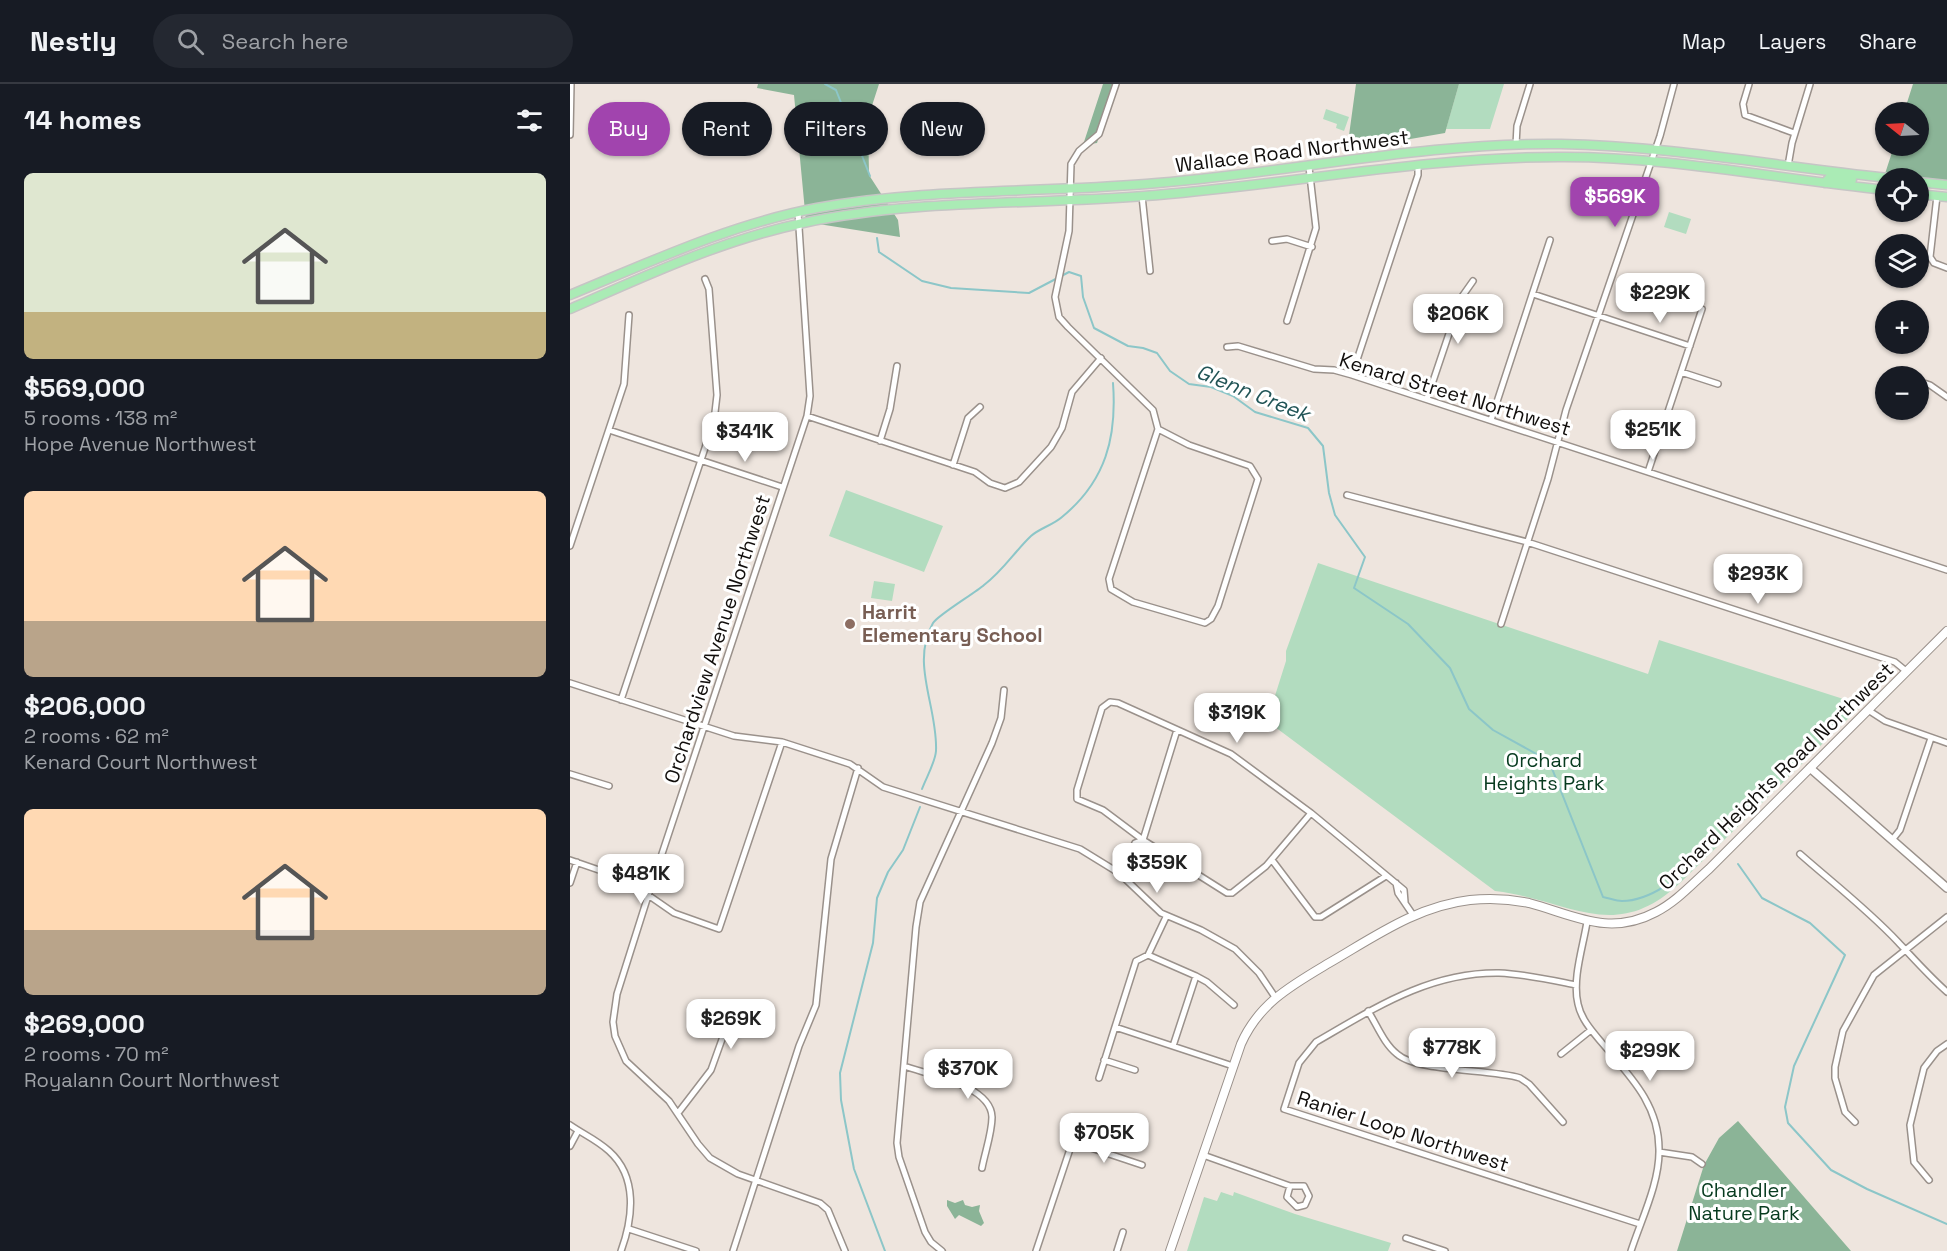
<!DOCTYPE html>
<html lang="en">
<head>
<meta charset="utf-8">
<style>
  body { margin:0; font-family:"Space Grotesk",sans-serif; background:#242831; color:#f1f3f6; height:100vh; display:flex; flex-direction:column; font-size:22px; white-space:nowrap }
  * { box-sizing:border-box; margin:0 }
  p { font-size:20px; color:#9ea1a6 }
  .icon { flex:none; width:33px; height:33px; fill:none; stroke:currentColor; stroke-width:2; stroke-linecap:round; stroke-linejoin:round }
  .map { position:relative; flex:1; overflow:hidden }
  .side { display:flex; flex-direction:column; background:#171b24; width:570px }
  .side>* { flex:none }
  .hud { position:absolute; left:18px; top:18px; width:570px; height:54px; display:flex; gap:12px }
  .needle { width:39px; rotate:288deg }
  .controls { position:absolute; left:1305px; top:18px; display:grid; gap:12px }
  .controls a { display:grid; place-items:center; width:54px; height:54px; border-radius:50%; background:#171b24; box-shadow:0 2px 4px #0004; font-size:30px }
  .price { position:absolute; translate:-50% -51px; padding:0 14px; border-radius:12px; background:#fff; color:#222; font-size:20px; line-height:39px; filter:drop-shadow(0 2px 3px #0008) }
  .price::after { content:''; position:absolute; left:50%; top:36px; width:18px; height:14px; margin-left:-9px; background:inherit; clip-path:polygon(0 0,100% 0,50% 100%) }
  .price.on { background:#a144ae; color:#fff }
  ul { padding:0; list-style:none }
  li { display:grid; align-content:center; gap:12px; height:318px; padding:0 24px }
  li span { display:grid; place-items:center; height:186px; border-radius:9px; color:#555 }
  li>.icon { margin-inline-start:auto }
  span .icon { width:108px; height:108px; fill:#fffc; stroke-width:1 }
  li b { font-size:26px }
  h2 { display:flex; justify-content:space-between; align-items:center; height:72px; padding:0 24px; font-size:26px }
  .tag { padding:0 21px; border-radius:27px; background:#171b24; box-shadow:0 2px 4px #0004; font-size:21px; line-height:54px }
  .tag.on { background:#a144ae; color:#fff }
  header { display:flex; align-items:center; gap:36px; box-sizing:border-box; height:84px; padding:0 30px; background:#171b24; border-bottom:2px solid #363941 }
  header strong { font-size:28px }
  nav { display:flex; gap:33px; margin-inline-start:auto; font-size:21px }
  .search { width:420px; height:54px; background:#242831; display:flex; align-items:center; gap:15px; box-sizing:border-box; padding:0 21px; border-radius:33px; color:#9ea1a6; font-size:22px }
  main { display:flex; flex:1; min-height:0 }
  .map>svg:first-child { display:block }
</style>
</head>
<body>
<header>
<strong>Nestly</strong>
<div class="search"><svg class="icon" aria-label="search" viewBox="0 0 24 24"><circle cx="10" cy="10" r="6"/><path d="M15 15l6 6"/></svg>Search here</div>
<nav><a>Map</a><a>Layers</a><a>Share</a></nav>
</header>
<main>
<section class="side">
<h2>14 homes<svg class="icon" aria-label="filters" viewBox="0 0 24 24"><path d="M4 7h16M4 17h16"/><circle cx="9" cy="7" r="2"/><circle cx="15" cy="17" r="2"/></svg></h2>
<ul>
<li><span style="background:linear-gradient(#dfe7d0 75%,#c2b280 0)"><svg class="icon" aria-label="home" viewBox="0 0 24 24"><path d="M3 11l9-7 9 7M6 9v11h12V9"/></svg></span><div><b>$569,000</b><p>5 rooms · 138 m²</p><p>Hope Avenue Northwest</p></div></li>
<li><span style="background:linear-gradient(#ffd9b3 70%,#b9a48a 0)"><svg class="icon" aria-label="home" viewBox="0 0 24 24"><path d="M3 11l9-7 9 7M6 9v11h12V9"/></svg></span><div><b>$206,000</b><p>2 rooms · 62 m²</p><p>Kenard Court Northwest</p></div></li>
<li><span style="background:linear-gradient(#ffd9b3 65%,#b9a48a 0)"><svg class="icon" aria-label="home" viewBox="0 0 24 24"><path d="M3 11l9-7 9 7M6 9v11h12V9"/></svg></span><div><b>$269,000</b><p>2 rooms · 70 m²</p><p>Royalann Court Northwest</p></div></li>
</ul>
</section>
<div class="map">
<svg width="1377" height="1167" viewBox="0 0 1377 1167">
  <rect width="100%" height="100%" fill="#eee5de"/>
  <path fill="#b2dcbf" d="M889,0H934L920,45H876Z
    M756,25L779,33L774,47L766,44L767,40L753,35Z
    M1099,128L1121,135L1116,150L1094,143Z
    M276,406L373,442L354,488L259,452Z
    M748,479L1078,590L1089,556L1292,621L1111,798C1045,861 1000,816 925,807L697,637L716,577V567Z
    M304,497L325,500L322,517L301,514Z
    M651,1108L663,1112L664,1108L725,1130L821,1159L818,1167H617L634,1113L647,1117Z"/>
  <path fill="#8bb497" d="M188,0H309L298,34L299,91L328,136L330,153L236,138L224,11L187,4Z
    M533,0H545L527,59L513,61Z
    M786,0H889L875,49L777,66Z
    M1343,0H1377V101L1348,94L1313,96L1324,62H1348V28H1334Z
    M1168,1037L1281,1167H1107L1134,1081L1149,1054Z
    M377,1116L385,1119L393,1116L395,1121L402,1123L410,1121L409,1127L414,1139L411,1142L389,1131L385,1135L377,1122Z"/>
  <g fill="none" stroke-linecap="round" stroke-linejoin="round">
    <path stroke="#8cc6c8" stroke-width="2" d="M255,0L266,6L300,92
      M307,154L309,168L352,197L381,204L459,209L499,188L511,192L513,213L524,244L558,262L573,264L587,269L600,287L619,300L641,303L663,312L685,328L738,344L753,362L759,409L765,431L795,473L784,504L838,540L880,584L899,625L923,646L979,677L1033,813C1039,814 1046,817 1052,817C1087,817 1123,782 1145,758
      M352,705C356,694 365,679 366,667C368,623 340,580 363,539C368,531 405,509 414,501C433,487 445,467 461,452C470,444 483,441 492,433C536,397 547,353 543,299
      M1168,780L1192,814L1240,839L1275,871L1224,982L1215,1023L1218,1039L1261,1086L1297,1105L1377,1140
      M315,1167L284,1085L271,1016L270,989L303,859L307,814L318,788L333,766L350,723"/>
    <defs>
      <path id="minor" d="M546,0L529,50L509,67L501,80L499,147L485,213L489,233L498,243L583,326L588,345
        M1179,0L1173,20L1175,31L1224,49
        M0,51L1,0
        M946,61L947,42L960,0
        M1218,82L1222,59L1240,0
        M572,112L580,187
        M1367,112L1360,173L1364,179L1377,184
        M228,128L240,312L237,332L78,812L47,910L43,938L45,952L56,977L99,1017L128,1060L140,1074L168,1090L250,1119L258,1126L275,1167
        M702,157L717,155L742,163
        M963,210L1120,262
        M717,237L746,144L739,83
        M657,263L668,262L744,285L764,286L782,291L1377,486
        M1111,288L1148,300
        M782,291L848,91V81
        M1348,297L1360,301L1377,313
        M1310,303L1316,301
        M857,315L891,214L903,197
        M237,332L405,388L420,399L435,404L449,398L481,363L492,344L502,308L531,274
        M921,336L980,156
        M588,345L619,361L680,382L688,395L648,522L641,535L635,539L563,518L541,505L539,495Z
        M39,346L212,403
        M310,357L320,325L327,282
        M383,381L398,334L410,323
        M1078,388L1132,225
        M777,411L957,458L1325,578L1336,587
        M0,462L54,300L59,231
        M931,540L978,395L996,326L1090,52L1104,0
        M0,599L164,652L212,658L280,680L313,703L510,765L549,789L591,829L631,846L665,865L689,889L705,913
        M51,616L144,337L147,311L139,205L135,195
        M540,618L548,619L661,670L741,729L696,782L662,809H657L573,756L533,726L507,715V706L532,624Z
        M1298,626L1315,637L1377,659
        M0,690L39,702
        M741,729L834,806L835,818
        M1322,756L1330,746L1361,654
        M1230,770C1263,799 1298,826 1328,858C1344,875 1359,892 1377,908
        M559,774L565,759L573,756
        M0,776L55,795L104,829L149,845L212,658
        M702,776L745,833H751L816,792
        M549,789L573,756L607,646
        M0,799L7,778
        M826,799L828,809L843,831
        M1017,838C1013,863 1002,895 1008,920C1011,935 1022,947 1032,959C1059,991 1089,1020 1089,1065C1090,1098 1071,1136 1061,1167
        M578,871L626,892
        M1006,901C981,896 955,890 929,889C859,888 805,924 746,958L729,979L714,1025L1070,1140
        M798,927C807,941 814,960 827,970C847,988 920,985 950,994L959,1000L993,1038
        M545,943L566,877L578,871L596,833
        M603,962L626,892L637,898L664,921
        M991,970L1021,946
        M534,976L565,986
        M334,982C359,991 421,1001 422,1033C422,1049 415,1068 412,1084
        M529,994L545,943L663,982
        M108,1029L141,986L160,933L127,921
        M1285,1038L1275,1028L1265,994V983L1273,947L1304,891L1377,833
        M0,1041C13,1050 27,1056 39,1067C68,1093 63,1134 51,1167
        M503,1058L572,1081
        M0,1062L8,1047
        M1089,1068L1122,1073L1132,1080
        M633,1071L720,1102H734L739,1112L735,1121L727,1123L717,1113L720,1102
        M1359,1096L1344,1078L1340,1041L1354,984L1367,967L1377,960
        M59,1145L126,1167
        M836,1154L875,1167
        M163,1167L229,962L246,921L261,775L288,684
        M372,1167L361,1158L355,1148L329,1073L327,1059L346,843L350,818L422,659L431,634L434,606
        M466,1167L507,1044
        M547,1167L553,1148"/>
      <path id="tertiary" d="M1240,684L1377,804"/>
      <path id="secondary" d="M600,1167L671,960C689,919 722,901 759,879C804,853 847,822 900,816C919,814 940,815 959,819C1004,831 1039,853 1086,828C1106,818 1122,800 1139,785L1377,547"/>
      <path id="primary" d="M1348,98L1377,101
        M1255,99L1259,94L1282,96
        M1348,110L1377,113
        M0,211C80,178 161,140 247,124C355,104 466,109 576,100C714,90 852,58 991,60C1101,62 1210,83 1319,94
        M0,225C75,192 152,156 233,139C345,115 460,121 574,112C712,102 849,73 988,73C1098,72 1207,95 1316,106"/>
    </defs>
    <use href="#minor" stroke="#9a918b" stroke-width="8"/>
    <use href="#tertiary" stroke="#9a918b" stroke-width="10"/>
    <use href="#secondary" stroke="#9a918b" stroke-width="10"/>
    <use href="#primary" stroke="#c6c5c5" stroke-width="11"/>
    <use href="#minor" stroke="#fff" stroke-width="5"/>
    <use href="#tertiary" stroke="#fff" stroke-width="7"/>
    <use href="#secondary" stroke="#fff" stroke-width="8"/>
    <use href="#primary" stroke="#aaebb5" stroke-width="8"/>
  </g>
  <circle fill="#8d6e63" stroke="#fff" stroke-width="2" cx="280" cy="540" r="6"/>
  <g text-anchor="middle" stroke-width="6" stroke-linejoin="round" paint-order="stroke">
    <g font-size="20" fill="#110e0c" stroke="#fff">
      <text transform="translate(722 67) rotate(-7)" y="7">Wallace Road Northwest</text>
      <text transform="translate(885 310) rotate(17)" y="7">Kenard Street Northwest</text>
      <text transform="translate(147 555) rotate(-72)" y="7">Orchardview Avenue Northwest</text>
      <text transform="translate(1206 692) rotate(-44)" y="7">Orchard Heights Road Northwest</text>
      <text transform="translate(833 1047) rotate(18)" y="7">Ranier Loop Northwest</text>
    </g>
    <g font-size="20" font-weight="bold" fill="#785e54" stroke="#fff" text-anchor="start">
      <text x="292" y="535">Harrit<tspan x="292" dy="23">Elementary School</tspan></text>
    </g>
    <g font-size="20" fill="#073b1f" stroke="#fff">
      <text x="974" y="683">Orchard<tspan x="974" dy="23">Heights Park</tspan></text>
      <text x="1174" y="1113">Chandler<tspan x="1174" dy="23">Nature Park</tspan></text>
    </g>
    <g font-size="21" font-style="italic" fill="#215456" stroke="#fff">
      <text transform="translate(683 309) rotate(22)" y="7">Glenn Creek</text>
    </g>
  </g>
</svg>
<div class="controls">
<a><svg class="needle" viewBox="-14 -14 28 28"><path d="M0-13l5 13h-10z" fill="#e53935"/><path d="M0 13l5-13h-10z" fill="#9ea1a6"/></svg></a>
<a><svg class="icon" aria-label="locate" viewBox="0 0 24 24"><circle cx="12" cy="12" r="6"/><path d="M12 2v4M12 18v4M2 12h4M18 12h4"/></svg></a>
<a><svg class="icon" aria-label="layers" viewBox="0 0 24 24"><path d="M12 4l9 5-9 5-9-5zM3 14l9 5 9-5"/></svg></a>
<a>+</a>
<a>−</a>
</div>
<b class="price on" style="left:1045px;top:144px">$569K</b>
<b class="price" style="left:1090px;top:240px">$229K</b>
<b class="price" style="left:888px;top:261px">$206K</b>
<b class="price" style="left:1083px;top:377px">$251K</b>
<b class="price" style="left:175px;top:379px">$341K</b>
<b class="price" style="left:1188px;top:521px">$293K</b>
<b class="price" style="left:667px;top:660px">$319K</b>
<b class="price" style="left:587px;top:810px">$359K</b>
<b class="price" style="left:71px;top:821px">$481K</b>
<b class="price" style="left:161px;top:966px">$269K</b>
<b class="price" style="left:882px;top:995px">$778K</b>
<b class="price" style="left:1080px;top:998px">$299K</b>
<b class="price" style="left:398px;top:1016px">$370K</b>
<b class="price" style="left:534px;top:1080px">$705K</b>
<div class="hud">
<a class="tag on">Buy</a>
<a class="tag">Rent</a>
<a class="tag">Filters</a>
<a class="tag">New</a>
</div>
</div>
</main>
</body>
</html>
